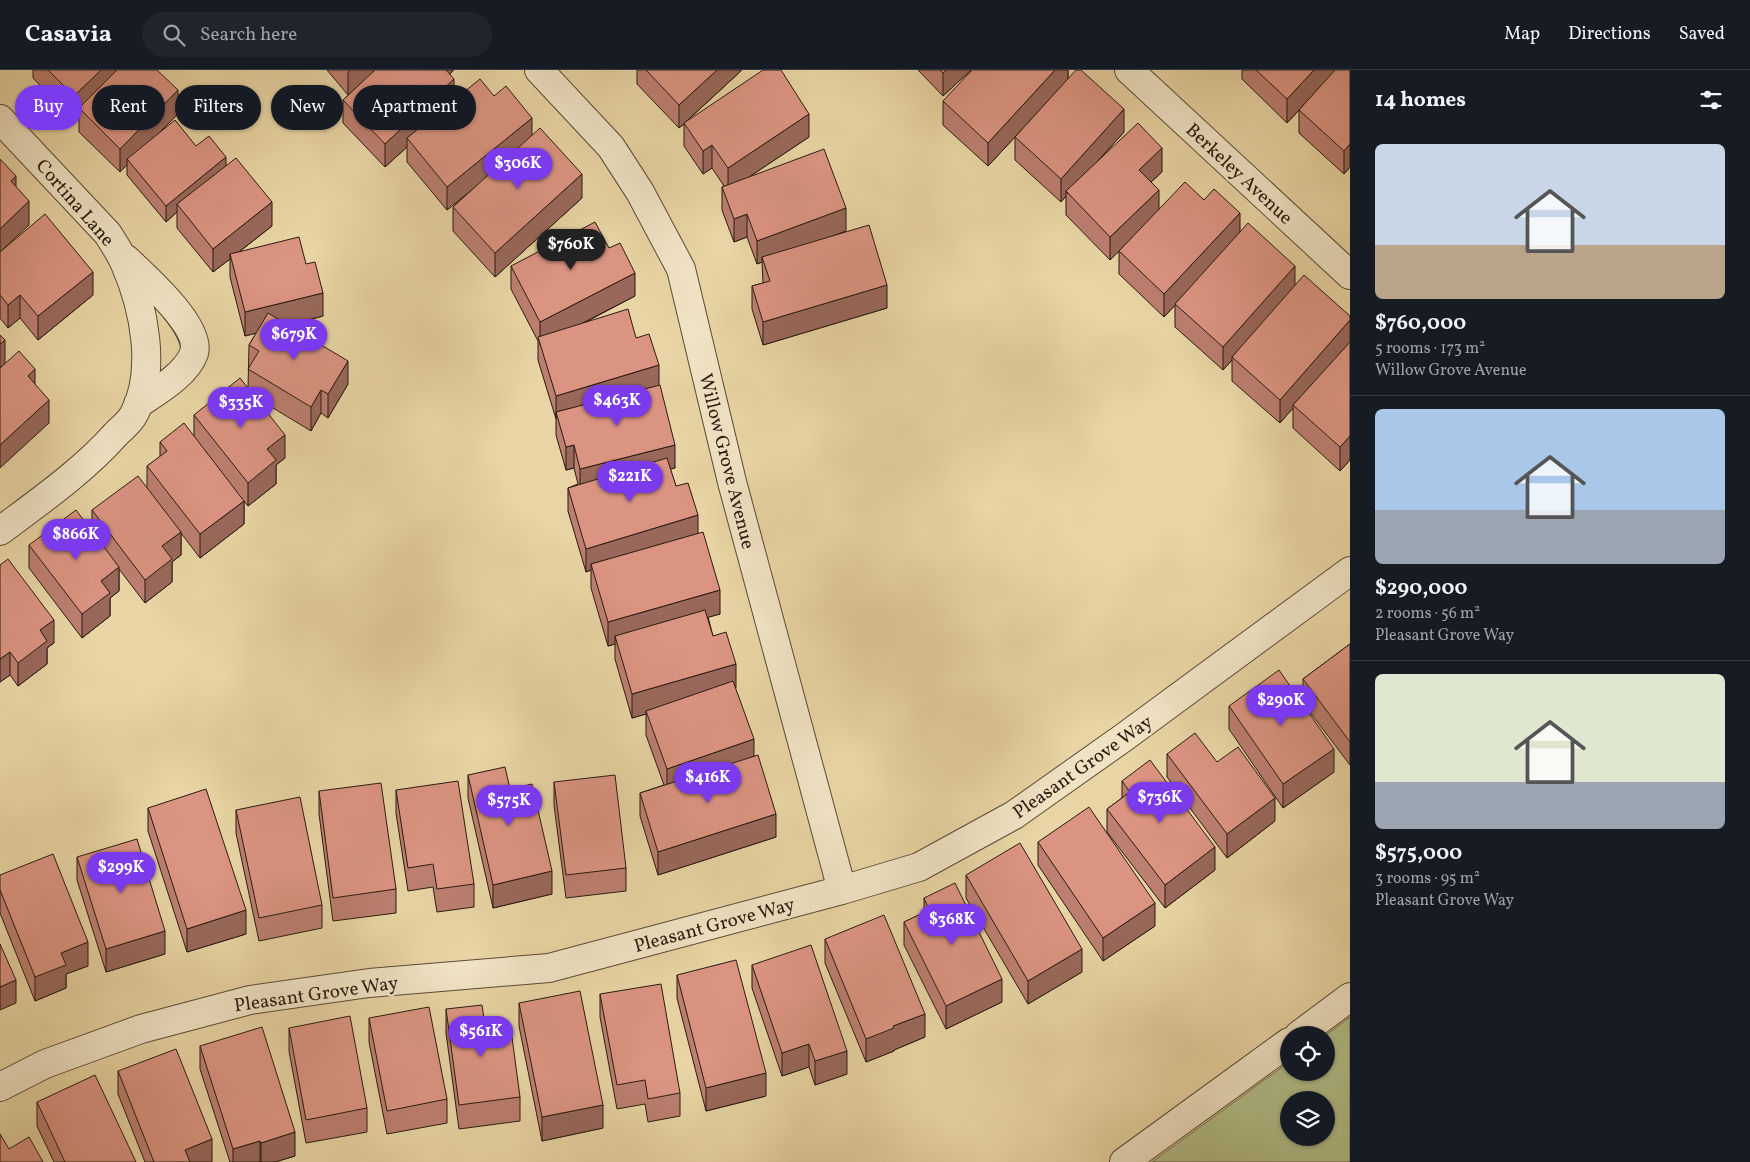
<!DOCTYPE html>
<html lang="en">
<head>
<meta charset="utf-8">
<style>
  body { margin:0; font-family:Vollkorn,serif; background:#20242c; color:#f1f3f6; height:100vh; display:flex; flex-direction:column; font-size:19px; white-space:nowrap }
  * { box-sizing:border-box; margin:0 }
  p { font-size:16px; color:#9ea1a6 }
  .icon { flex:none; width:28px; height:28px; fill:none; stroke:currentColor; stroke-width:2; stroke-linecap:round; stroke-linejoin:round }
  .map { position:relative; flex:1; overflow:hidden }
  .sheet { display:flex; flex-direction:column; background:#171b24; width:400px }
  .sheet>* { flex:none }
  .hud { position:absolute; left:15px; top:15px; width:475px; height:45px; display:flex; gap:10px }
  .controls { position:absolute; left:1280px; top:956px; display:grid; gap:10px }
  .controls a { display:grid; place-items:center; width:55px; height:55px; border-radius:50%; background:#171b24; box-shadow:0 1px 4px #0004; font-size:25px }
  .price { position:absolute; translate:-50% -42px; padding:0 11px; border-radius:18px; background:#7c3aed; color:#fff; font-size:16px; line-height:32px; filter:drop-shadow(0 1px 2px #0008) }
  .price::after { content:''; position:absolute; left:50%; top:30px; width:15px; height:11px; margin-left:-8px; background:inherit; clip-path:polygon(0 0,100% 0,50% 100%) }
  .price.current { background:#222; color:#fff }
  ul { padding:0; list-style:none }
  li { display:grid; align-content:center; gap:10px; height:265px; padding:0 25px }
  li+li { border-top:1px solid #363941 }
  li span { display:grid; place-items:center; height:155px; border-radius:8px; color:#555 }
  li>.icon { margin-inline-start:auto }
  span .icon { width:90px; height:90px; fill:#fffc; stroke-width:1 }
  li b { font-size:21px }
  h2 { display:flex; justify-content:space-between; align-items:center; height:60px; padding:0 25px; font-size:21px }
  .chip { padding:0 18px; border-radius:22px; background:#171b24; box-shadow:0 1px 4px #0004; font-size:18px; line-height:45px }
  .chip.current { background:#7c3aed; color:#fff }
  header { display:flex; align-items:center; gap:30px; box-sizing:border-box; height:70px; padding:0 25px; background:#171b24; border-bottom:1px solid #363941 }
  header strong { font-size:24px }
  nav { display:flex; gap:28px; margin-inline-start:auto; font-size:18px }
  .search { width:350px; height:45px; background:#20242c; display:flex; align-items:center; gap:12px; box-sizing:border-box; padding:0 18px; border-radius:28px; color:#9ea1a6; font-size:19px }
  main { display:flex; flex:1; min-height:0 }
  .map>svg:first-child { display:block }
</style>
</head>
<body>
<header>
<strong>Casavia</strong>
<div class="search"><svg class="icon" aria-label="search" viewBox="0 0 24 24"><circle cx="10" cy="10" r="6"/><path d="M15 15l6 6"/></svg>Search here</div>
<nav><a>Map</a><a>Directions</a><a>Saved</a></nav>
</header>
<main>
<div class="map">
<svg width="1350" height="1092" viewBox="0 0 1350 1092">
  <rect width="100%" height="100%" fill="#e8d4a4"/>
  <filter id="stains"><feTurbulence type="fractalNoise" baseFrequency=".004" numOctaves="4"/><feColorMatrix values="0 0 0 0 .2 0 0 0 0 .09 0 0 0 0 .02 0 0 0 .5 -.17"/></filter>
  <radialGradient id="worn" r=".72"><stop offset=".6" stop-color="#630" stop-opacity="0"/><stop offset="1" stop-color="#630" stop-opacity=".3"/></radialGradient>
  <path fill="#b2be89" stroke="#6e6c4c" fill-rule="evenodd" d="M1350,947V1092H1152L1289,992V1002H1326V965ZM1289,1030H1326V1068H1289Z"/>
  <g fill="none" stroke-linecap="round" stroke-linejoin="round">
    <defs>
      <path id="minor" d="M539,0L611,77L640,122L681,199L732,412L842,820
        M1129,0L1350,205
        M0,49L108,164C114,174 121,184 125,194C144,237 157,301 134,344C130,352 122,358 116,364C82,402 40,431 0,461
        M126,189C144,206 202,257 194,283C187,304 156,322 138,334
        M0,1017L45,994L141,959L250,930L369,913L549,898L842,820L919,797L1014,745L1123,668L1350,501"/>
      <path id="tertiary" d="M1299,965L1350,927
        M1124,1092L1289,972"/>
    </defs>
    <use href="#minor" stroke="#5a4935" stroke-width="30"/>
    <use href="#tertiary" stroke="#5a4935" stroke-width="30"/>
    <use href="#minor" stroke="#f0e3c4" stroke-width="28"/>
    <use href="#tertiary" stroke="#f0e3c4" stroke-width="28"/>
  </g>
  <path fill="#bc7f70" stroke="#2a1b10" d="M33,0H157L178,44L154,68L196,76L226,96L272,156L239,182L306,194L323,246L288,255L348,314L328,348L321,343L311,361L255,327L285,388L276,395V414L248,436L244,431V454L200,488L181,463V485L172,492V512L145,533L119,499V521L110,528V546L82,568L29,498V475L92,462V440L147,417V396L160,387V372L194,366V345L248,318L249,275L256,263L245,266L230,207V189L213,202L177,158V142L166,152L127,105V95L120,102L79,62V45L74,50L33,8Z
    M327,0H454L450,4L454,30L494,26L532,66L582,128L495,207L453,161V137L475,117L447,140L407,92V77L385,97L343,53V30L348,25Z
    M637,0H742L687,51L809,67L749,107L846,161L829,167L887,238L763,275L752,239V216L763,213L762,192L757,194L747,167L734,172L722,140V117L724,116L712,98L703,104L684,76V54L679,58L637,14Z
    M918,0H971L943,26Z
    M1068,0V10L1124,62L1098,91L1162,102L1151,112L1159,139L1204,130L1240,162L1295,215L1350,246V390L1340,401L1293,358V338L1280,353L1232,311V290L1223,300L1175,257V235L1164,247L1119,204V181L1110,190L1066,145V126L1061,132L1015,90V67L1039,41L988,96L943,55V31Z
    M1242,0H1350V97L1344,104L1299,63V40L1287,53L1242,9Z
    M609,178L635,226L584,253L636,268L659,316L675,398L670,399L676,416L698,464L720,544L708,547L713,566L735,618L776,767L658,805L640,746V723L664,715L646,665V644L632,648L615,589V574L608,576L591,518V500L586,502L568,441V418L578,414L574,398L566,400L556,365V349L538,290V271L511,219V196Z
    M0,182L93,225L38,270L20,248L8,258L0,248Z
    M0,495L54,573L47,578V594L18,616L10,605L0,612Z
    M1350,574V695L1303,633V609Z
    M1229,636L1334,702L1283,738L1229,659Z
    M1167,684L1217,692L1275,751L1227,788L1167,707Z
    M468,705L510,719L552,824L493,838L468,728Z
    M1122,711L1215,800L1165,838L1107,762V739L1122,728Z
    M554,712L626,798V821L566,828L554,735Z
    M396,720L474,814V837L437,842L433,817L408,821L396,743Z
    M319,721L396,819V843L333,851L319,744Z
    M148,738L246,864L187,882L148,761Z
    M236,740L322,835V858L259,871L236,763Z
    M1038,772L1155,856L1103,891L1038,795Z
    M77,787L165,884L106,902L77,810Z
    M0,805L88,896L66,904V918L35,931L0,843Z
    M966,805L1082,902L1028,934L966,828Z
    M924,828L1002,932L946,959L904,875V852L924,843Z
    M825,869L925,967L894,980V981L866,992L825,893Z
    M752,895L847,1004L815,1015L809,997L782,1006L752,918Z
    M677,905L766,1026L706,1041L677,928Z
    M600,924L680,1023V1046L648,1052L645,1034L617,1039L600,947Z
    M519,933L603,1058L542,1071L519,956Z
    M446,939L486,962L520,1027V1051L459,1059L446,963Z
    M369,948L447,1029V1053L387,1064L369,972Z
    M289,958L367,1038V1062L306,1073L289,981Z
    M200,976L295,1086L275,1092H230L200,999Z
    M118,1001L212,1092H145L118,1024Z
    M37,1032L136,1092H54L37,1056Z"/>
  <path fill="#99685b" stroke="#2a1b10" d="M101,0H124L79,38V45L74,50V26Z
    M350,0H377L348,25V2Z
    M438,0H454L438,15Z
    M717,0H742L679,58V35Z
    M946,0H971L943,26V3Z
    M1055,0H1068V10L988,96V73Z
    M1314,0H1336L1287,53V29Z
    M454,9V33L407,68V77L385,97V74Z
    M178,20V44L130,92L127,89V95L120,102V79Z
    M1124,39V62L1068,124L1066,121V126L1061,132V109Z
    M809,44V67L728,121V98Z
    M532,48V71L447,140V117Z
    M1350,74V97L1344,104V81Z
    M712,75V98L703,104V81Z
    M1162,78V102L1139,123V100Z
    M226,87V102L177,134V142L166,152V136Z
    M582,104V128L495,207V183Z
    M16,106V130L11,111Z
    M1159,120V143L1110,190V167Z
    M29,131V155L0,182V159Z
    M272,132V156L231,188L230,184V189L213,202V179Z
    M846,138V161L764,192L762,187V192L757,194V171Z
    M1240,143V166L1164,247V224Z
    M747,144V167L734,172V149Z
    M1295,196V219L1232,287V290L1223,300V277Z
    M93,202V225L38,270V246Z
    M635,203V226L540,275V252Z
    M887,215V238L763,275V252Z
    M323,223V246L245,266V242Z
    M20,225V248L8,258V235Z
    M1350,250V273L1293,335V338L1280,353V330Z
    M5,270V293L0,298V274Z
    M348,291V314L328,348V324Z
    M659,295V318L556,342V349V326Z
    M35,299V322L28,306Z
    M321,320V343L311,361V337Z
    M49,330V353L0,398V375Z
    M285,365V388L276,395V414L248,436V413L267,379Z
    M1350,366V390L1340,401V377Z
    M574,375V398L566,400V377Z
    M675,375V398L580,422V399Z
    M244,431V454L200,488V464Z
    M698,445V468L591,494V500L586,502V479Z
    M181,462V485L172,492V512L145,533V510L162,476Z
    M119,497V521L110,528V546L82,568V544L101,511Z
    M720,520V544L617,573L615,566V574L608,576V552Z
    M54,550V573L47,578V594L18,616V593L40,560Z
    M10,582V605L0,612V589Z
    M736,594V618L646,641V644L632,648V624Z
    M754,669V692L667,722V699Z
    M1334,679V702L1283,738V714Z
    M1275,728V751L1227,788V764Z
    M776,744V767L658,805V782Z
    M1215,777V800L1165,838V815Z
    M552,801V824L493,838V815Z
    M1155,833V856L1103,891V868Z
    M246,840V864L187,882V859Z
    M165,861V884L106,902V879Z
    M88,872V896L66,904V918L35,931V907L61,883Z
    M1082,879V902L1028,934V911Z
    M1002,909V932L946,959V936Z
    M16,910V933L0,940V917Z
    M925,944V967L894,980V981L866,992V969L893,956Z
    M809,974V997L782,1006V983Z
    M847,981V1004L815,1015V991Z
    M766,1003V1026L706,1041V1018Z
    M603,1035V1058L542,1071V1047Z
    M295,1062V1086L275,1092H261V1073Z
    M212,1069V1092H185V1080Z
    M260,1071V1092H233V1079Z"/>
  <path fill="#db9482" stroke="#2a1b10" d="M48,0H101L74,26Z
    M117,0H157L178,20L120,79L79,38Z
    M375,0H446L454,9L385,74L343,30Z
    M646,0H717L679,35Z
    M763,0H781L809,44L728,98L712,75L703,81L684,53Z
    M940,0H946L943,3Z
    M972,0H1055L988,73L943,31Z
    M1076,0H1081L1124,39L1061,109L1015,67Z
    M1256,0H1314L1287,29Z
    M1335,0H1350V74L1344,81L1299,40Z
    M480,9L494,26L506,16L532,48L447,117L407,68Z
    M175,50L196,76L209,66L226,87L166,136L127,89Z
    M1138,53L1162,78L1139,100L1159,120L1110,167L1066,121Z
    M540,58L582,104L495,183L453,137Z
    M824,79L846,138L757,171L747,144L734,149L722,117Z
    M236,88L272,132L213,179L177,134Z
    M0,89L16,106L11,111L29,131L0,159Z
    M1185,112L1204,130L1214,119L1240,143L1164,224L1119,181Z
    M45,144L93,202L38,246L20,225L8,235L0,225V182Z
    M595,152L609,178L620,173L635,203L540,252L511,196Z
    M1248,153L1295,196L1223,277L1175,234Z
    M869,155L887,215L763,252L752,216L770,211L762,187Z
    M299,167L306,194L315,192L323,223L245,242L230,184Z
    M1304,205L1350,246V250L1280,330L1232,287Z
    M628,239L636,268L649,264L659,295L556,326L538,267Z
    M268,243L348,291L328,324L321,320L311,337L248,299L259,281L249,275Z
    M0,265L5,270L0,274Z
    M1350,272V366L1340,377L1293,335Z
    M19,281L35,299L28,306L49,330L0,375V298Z
    M240,308L285,365L267,379L276,390L248,413L194,345Z
    M660,315L675,375L580,399L574,375L566,377L556,342Z
    M184,353L244,431L200,464L147,396L167,381L160,372Z
    M667,388L676,416L688,413L698,445L586,479L568,418Z
    M138,406L181,462L162,476L172,489L145,510L92,440Z
    M76,440L119,497L101,511L110,523L82,544L29,475Z
    M703,462L720,520L608,552L591,494Z
    M8,489L54,550L40,560L47,571L18,593L10,582L0,589V495Z
    M705,540L713,566L726,562L736,594L632,624L615,566Z
    M1350,574V672L1303,609Z
    M1279,600L1334,679L1283,714L1229,636Z
    M733,611L754,669L667,699L646,641Z
    M1195,663L1217,692L1238,677L1275,728L1227,764L1167,684Z
    M758,685L776,744L658,782L640,723Z
    M1150,690L1215,777L1165,815L1107,739L1130,722L1122,711Z
    M505,697L510,719L532,714L552,801L493,815L468,705Z
    M615,705L626,798L566,805L554,712Z
    M458,711L474,814L437,819L433,794L408,798L396,720Z
    M381,713L396,819L333,828L319,721Z
    M206,719L246,840L187,859L148,738Z
    M300,727L322,835L259,848L236,740Z
    M1089,737L1155,833L1103,868L1038,772Z
    M137,769L165,861L106,879L77,787Z
    M1020,773L1082,879L1028,911L966,805Z
    M53,784L88,872L61,883L66,895L35,907L0,820V805Z
    M955,813L1002,909L946,936L904,852L929,840L924,828Z
    M884,845L925,944L893,956L894,958L866,969L825,869Z
    M0,874L16,910L0,917Z
    M811,875L847,981L815,991L809,974L782,983L752,895Z
    M736,890L766,1003L706,1018L677,905Z
    M661,914L680,1023L648,1029L645,1010L617,1015L600,924Z
    M580,921L603,1035L542,1047L519,933Z
    M482,935L486,962L511,960L520,1027L459,1035L446,939Z
    M429,937L447,1029L387,1041L369,948Z
    M350,946L367,1038L306,1050L289,958Z
    M262,957L295,1062L261,1073L260,1071L233,1079L200,976Z
    M176,979L212,1069L185,1080L190,1092H154L118,1001Z
    M95,1005L136,1092H65L37,1032Z
    M0,1064L9,1079L29,1067L43,1092H0Z"/>
  <g text-anchor="middle" stroke-width="5" stroke-linejoin="round" paint-order="stroke">
    <g font-size="19" fill="#2a1b10" stroke="#f0e3c4">
      <text transform="translate(1240 103) rotate(43)" y="7">Berkeley Avenue</text>
      <text transform="translate(76 132) rotate(49)" y="7">Cortina Lane</text>
      <text transform="translate(728 391) rotate(76)" y="7">Willow Grove Avenue</text>
      <text transform="translate(1082 696) rotate(-35)" y="7">Pleasant Grove Way</text>
      <text transform="translate(714 854) rotate(-15)" y="7">Pleasant Grove Way</text>
      <text transform="translate(316 923) rotate(-8)" y="7">Pleasant Grove Way</text>
    </g>
  </g>
  <rect width="100%" height="100%" filter="url(#stains)"/>
  <rect width="100%" height="100%" fill="url(#worn)"/>
</svg>
<div class="controls">
<a><svg class="icon" aria-label="locate" viewBox="0 0 24 24"><circle cx="12" cy="12" r="6"/><path d="M12 2v4M12 18v4M2 12h4M18 12h4"/></svg></a>
<a><svg class="icon" aria-label="layers" viewBox="0 0 24 24"><path d="M12 4l9 5-9 5-9-5zM3 14l9 5 9-5"/></svg></a>
</div>
<b class="price" style="left:518px;top:120px">$306K</b>
<b class="price current" style="left:571px;top:201px">$760K</b>
<b class="price" style="left:294px;top:291px">$679K</b>
<b class="price" style="left:617px;top:357px">$463K</b>
<b class="price" style="left:241px;top:359px">$335K</b>
<b class="price" style="left:630px;top:433px">$221K</b>
<b class="price" style="left:76px;top:491px">$866K</b>
<b class="price" style="left:1281px;top:657px">$290K</b>
<b class="price" style="left:708px;top:734px">$416K</b>
<b class="price" style="left:1160px;top:754px">$736K</b>
<b class="price" style="left:509px;top:757px">$575K</b>
<b class="price" style="left:121px;top:824px">$299K</b>
<b class="price" style="left:952px;top:876px">$368K</b>
<b class="price" style="left:481px;top:988px">$561K</b>
<div class="hud">
<a class="chip current">Buy</a>
<a class="chip">Rent</a>
<a class="chip">Filters</a>
<a class="chip">New</a>
<a class="chip">Apartment</a>
</div>
</div>
<section class="sheet">
<h2>14 homes<svg class="icon" aria-label="filters" viewBox="0 0 24 24"><path d="M4 7h16M4 17h16"/><circle cx="9" cy="7" r="2"/><circle cx="15" cy="17" r="2"/></svg></h2>
<ul>
<li><span style="background:linear-gradient(#c9d6e8 65%,#b9a48a 0)"><svg class="icon" aria-label="home" viewBox="0 0 24 24"><path d="M3 11l9-7 9 7M6 9v11h12V9"/></svg></span><div><b>$760,000</b><p>5 rooms · 173 m²</p><p>Willow Grove Avenue</p></div></li>
<li><span style="background:linear-gradient(#a9c7e8 65%,#9aa5b1 0)"><svg class="icon" aria-label="home" viewBox="0 0 24 24"><path d="M3 11l9-7 9 7M6 9v11h12V9"/></svg></span><div><b>$290,000</b><p>2 rooms · 56 m²</p><p>Pleasant Grove Way</p></div></li>
<li><span style="background:linear-gradient(#dfe7d0 70%,#9aa5b1 0)"><svg class="icon" aria-label="home" viewBox="0 0 24 24"><path d="M3 11l9-7 9 7M6 9v11h12V9"/></svg></span><div><b>$575,000</b><p>3 rooms · 95 m²</p><p>Pleasant Grove Way</p></div></li>
</ul>
</section>
</main>
</body>
</html>
